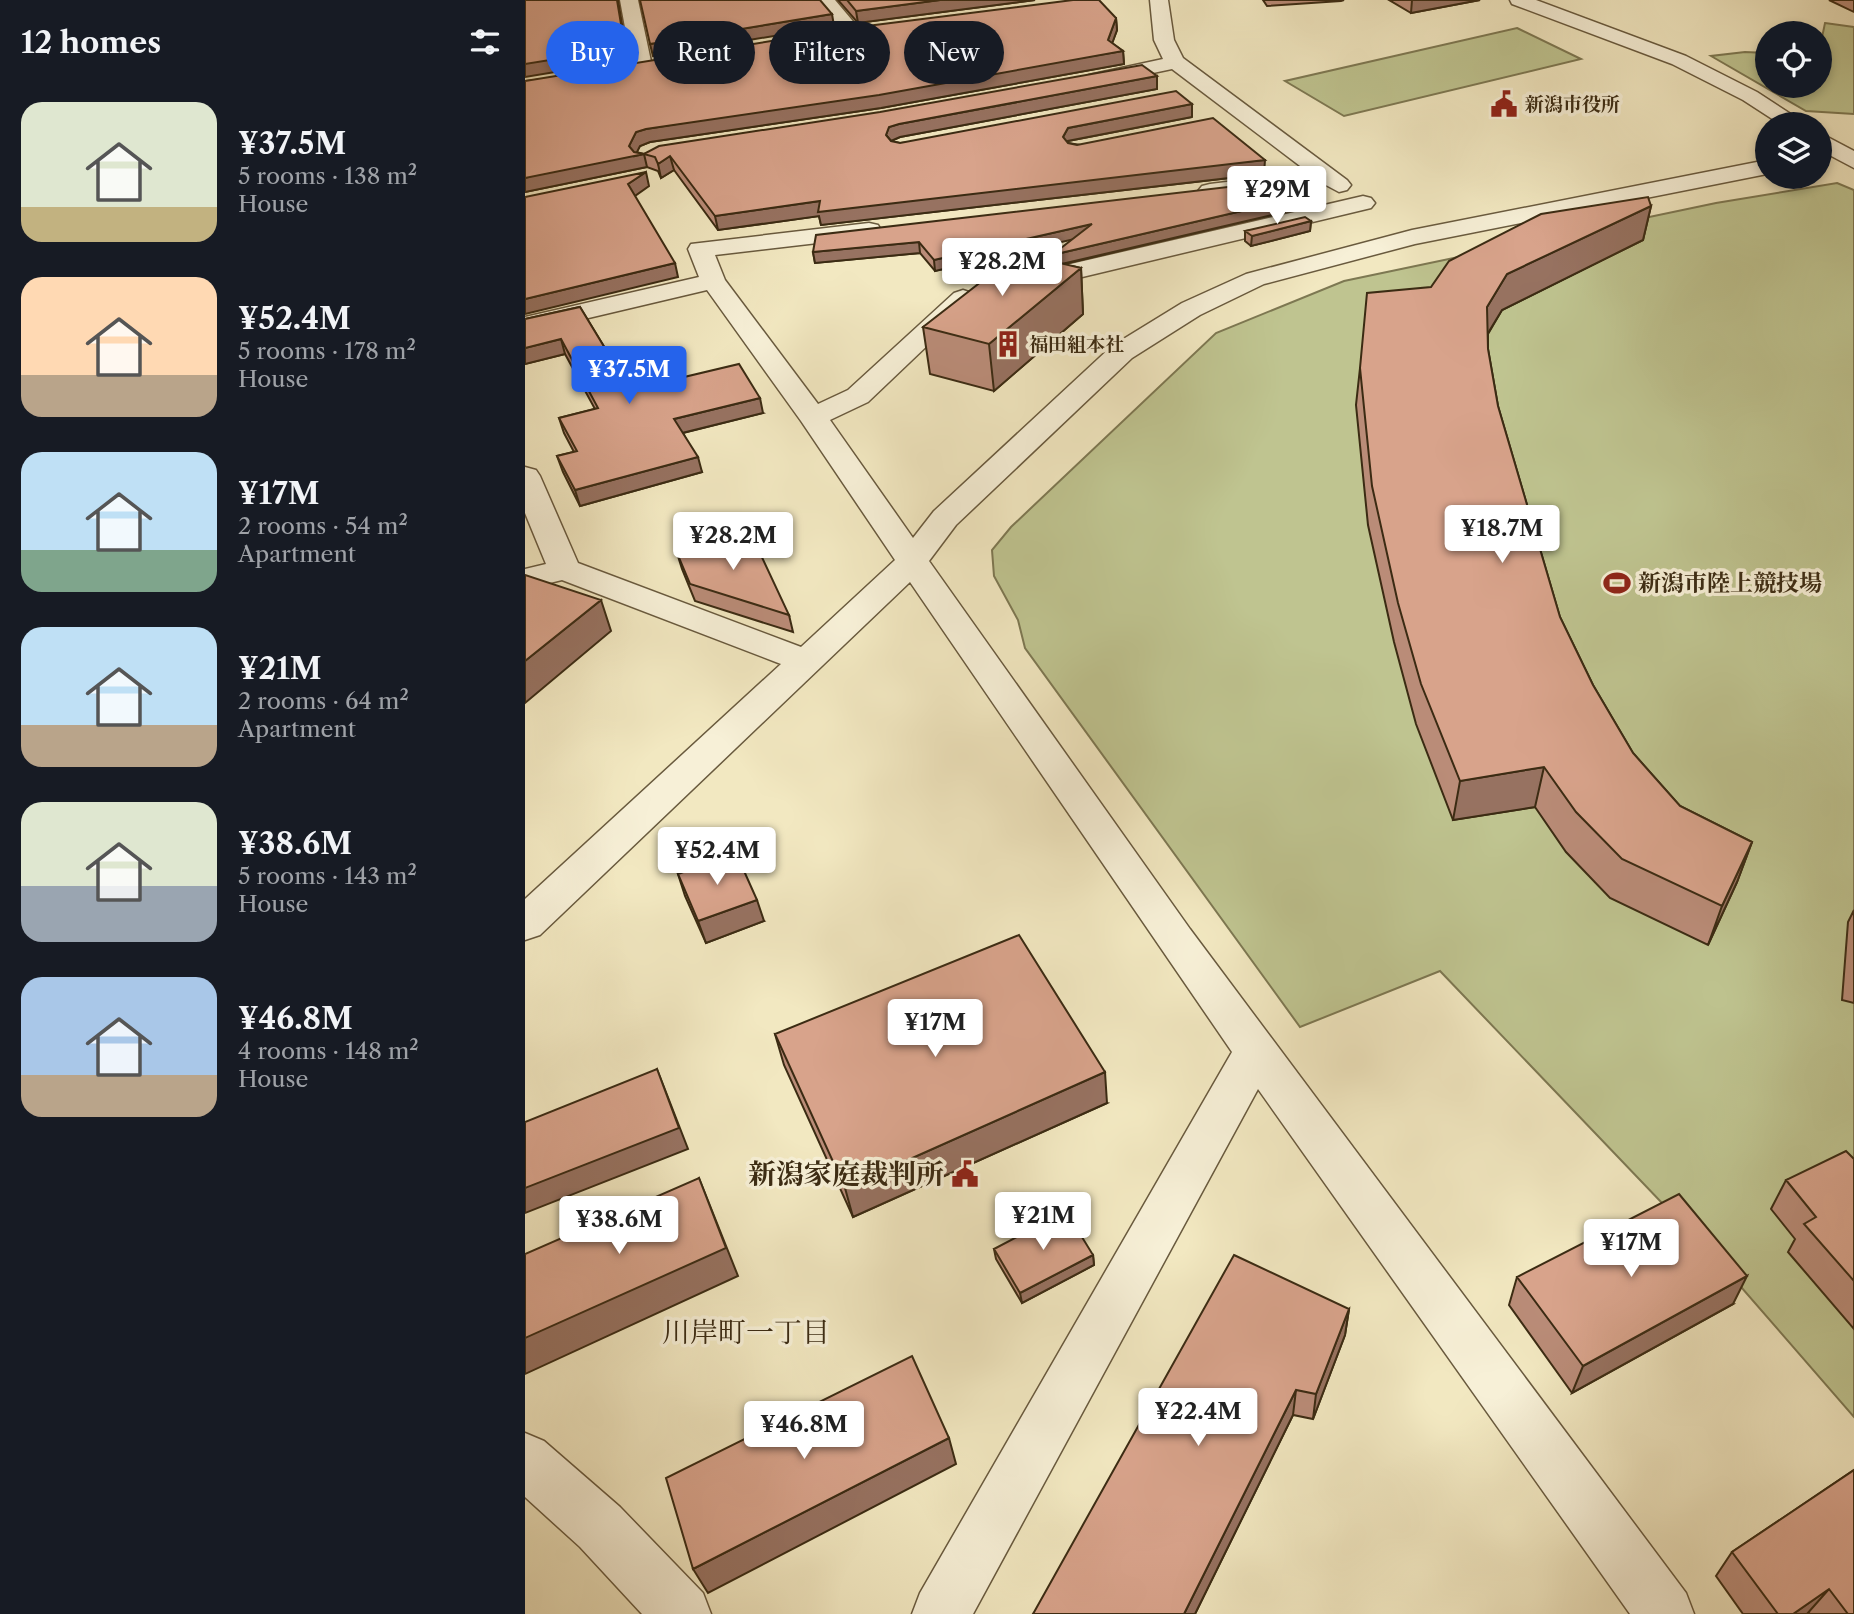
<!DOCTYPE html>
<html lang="en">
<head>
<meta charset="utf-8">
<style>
  body { margin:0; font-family:"Libre Caslon Text","Noto Serif JP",serif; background:#20242c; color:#f1f3f6; height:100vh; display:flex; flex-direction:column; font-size:26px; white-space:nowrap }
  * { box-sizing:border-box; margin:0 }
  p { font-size:23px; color:#9ea1a6 }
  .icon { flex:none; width:38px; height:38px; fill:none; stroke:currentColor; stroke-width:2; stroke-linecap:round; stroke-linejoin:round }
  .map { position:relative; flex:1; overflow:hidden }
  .side { display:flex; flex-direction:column; background:#171b24; width:525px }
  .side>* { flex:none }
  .guide { position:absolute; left:21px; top:21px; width:665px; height:63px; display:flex; gap:14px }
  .buttons { position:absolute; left:1230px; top:21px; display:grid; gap:14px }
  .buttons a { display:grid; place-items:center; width:77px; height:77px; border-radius:50%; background:#171b24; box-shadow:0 4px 10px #0003; font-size:35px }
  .price { position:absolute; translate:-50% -60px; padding:0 16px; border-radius:7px; background:#fff; color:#222; font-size:23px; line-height:46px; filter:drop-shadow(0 2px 4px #0008) }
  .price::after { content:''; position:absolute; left:50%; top:42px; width:21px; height:16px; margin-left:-10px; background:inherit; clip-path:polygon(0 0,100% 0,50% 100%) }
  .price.selected { background:#2563eb; color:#fff }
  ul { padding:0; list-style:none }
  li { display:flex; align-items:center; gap:21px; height:175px; padding:0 21px }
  li span { display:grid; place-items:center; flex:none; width:196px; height:140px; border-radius:21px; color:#555 }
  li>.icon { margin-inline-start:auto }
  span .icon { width:84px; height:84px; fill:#fffc; stroke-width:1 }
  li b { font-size:30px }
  h2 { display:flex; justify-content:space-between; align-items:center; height:84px; padding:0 21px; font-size:30px }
  .pill { padding:0 24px; border-radius:32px; background:#171b24; box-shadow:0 4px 10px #0003; font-size:24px; line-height:63px }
  .pill.selected { background:#2563eb; color:#fff }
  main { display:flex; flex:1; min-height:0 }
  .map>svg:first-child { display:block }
</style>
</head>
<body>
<main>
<section class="side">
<h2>12 homes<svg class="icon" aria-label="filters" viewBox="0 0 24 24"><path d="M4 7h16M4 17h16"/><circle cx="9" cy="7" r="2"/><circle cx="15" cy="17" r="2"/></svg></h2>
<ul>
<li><span style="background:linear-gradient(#dfe7d0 75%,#c2b280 0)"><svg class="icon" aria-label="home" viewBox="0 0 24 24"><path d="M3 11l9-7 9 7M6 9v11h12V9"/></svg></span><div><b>¥37.5M</b><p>5 rooms · 138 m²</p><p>House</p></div></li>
<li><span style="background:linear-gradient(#ffd9b3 70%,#b9a48a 0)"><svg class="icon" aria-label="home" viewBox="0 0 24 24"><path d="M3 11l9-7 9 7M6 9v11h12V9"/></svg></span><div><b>¥52.4M</b><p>5 rooms · 178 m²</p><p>House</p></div></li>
<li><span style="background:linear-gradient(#bfe0f5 70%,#7fa58c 0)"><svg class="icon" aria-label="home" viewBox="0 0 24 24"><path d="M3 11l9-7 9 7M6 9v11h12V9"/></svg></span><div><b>¥17M</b><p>2 rooms · 54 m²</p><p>Apartment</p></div></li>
<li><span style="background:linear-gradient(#bfe0f5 70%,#b9a48a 0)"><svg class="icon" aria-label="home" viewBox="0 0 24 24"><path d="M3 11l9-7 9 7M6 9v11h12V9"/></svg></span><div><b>¥21M</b><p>2 rooms · 64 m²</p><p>Apartment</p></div></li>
<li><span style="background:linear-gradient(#dfe7d0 60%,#9aa5b1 0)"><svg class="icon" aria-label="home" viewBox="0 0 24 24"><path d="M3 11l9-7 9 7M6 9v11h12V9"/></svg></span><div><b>¥38.6M</b><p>5 rooms · 143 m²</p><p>House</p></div></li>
<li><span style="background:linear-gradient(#a9c7e8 70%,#b9a48a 0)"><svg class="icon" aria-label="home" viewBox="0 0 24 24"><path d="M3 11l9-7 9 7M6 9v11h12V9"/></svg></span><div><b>¥46.8M</b><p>4 rooms · 148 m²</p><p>House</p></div></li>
</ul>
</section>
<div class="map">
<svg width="1329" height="1614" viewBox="0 0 1329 1614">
  <rect width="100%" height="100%" fill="#f2e8c1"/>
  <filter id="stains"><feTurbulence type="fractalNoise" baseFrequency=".00286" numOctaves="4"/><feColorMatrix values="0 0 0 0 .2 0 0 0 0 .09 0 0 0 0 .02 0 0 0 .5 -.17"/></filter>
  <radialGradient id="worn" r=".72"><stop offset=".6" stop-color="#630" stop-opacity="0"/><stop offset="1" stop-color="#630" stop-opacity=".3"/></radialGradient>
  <path fill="#bfc490" stroke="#7d7852" stroke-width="2" d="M1300,23L1329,27V114L1281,111L1186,56L1220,52L1242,53V86H1295V47Z
    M992,28L1056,59L819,116L760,81Z
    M1312,183L1329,190V1417L1203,1272L915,971L775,1027L500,648L493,620L469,576L467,550L486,527L691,333L819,281L1191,203Z"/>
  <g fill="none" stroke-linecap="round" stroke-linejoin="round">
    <defs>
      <path id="minor" d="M95,0H113L127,66L124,70H110L107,66Z
        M291,0H310L337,32L334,36H320Z
        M625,0H643L649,40L658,58L822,180L826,185L822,190L814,192L799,184L685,198L677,196L673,191L677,186L685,184L783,172L647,69L571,85L564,83L561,79L564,75L638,59L629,40Z
        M985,0H1011L1161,56L1232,92L1281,124H1255L1218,100L1147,64L987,4Z
        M1295,133L1329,151V168L1295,150Z
        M1242,160V174L890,244L739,284L675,315L607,358L431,525L404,561L665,929L1161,1593L1169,1614H1105L733,1089L448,1614H387L395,1593L707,1052L385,582L15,935L0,940V899L256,664L37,580L0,589V569L21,564L0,513V467L11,470L15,476L53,563L276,647L370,560L276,421L182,290L0,333V317L174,277L163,249L166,244L344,223L353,225L356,230L353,235L344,237L190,255L200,280L293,404L323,390L429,293L438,290L447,293L451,298L447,303L343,402L305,420L388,538L409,511L587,346L657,303L721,274L887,230Z
        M838,196L846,198L850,203L846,208L507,289L498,286L494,281L498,276L507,273Z
        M0,1433L19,1441L95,1507L178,1593L186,1614H117L55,1547L0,1497Z"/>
    </defs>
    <use href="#minor" stroke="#695a3e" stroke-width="3"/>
    <use href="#minor" fill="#f7f0d7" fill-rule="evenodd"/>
  </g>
  <path fill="#ba8c78" stroke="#3b2b13" stroke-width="2" d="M313,0H510L333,23Z
    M738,0H819L816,1L742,6Z
    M864,0H955L886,13Z
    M1304,0H1329V12Z
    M591,18L592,30L587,43L598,51L599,64L356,108L125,142L115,146L111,152L119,154L632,76V89L375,137L366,141L375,143L667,117L543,141V143L739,174L296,225L294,216L193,230L149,170L136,178L133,171L122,167L0,192V81Z
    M760,201V212L539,264L556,268L558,314L469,391L405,374L398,327L528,261L547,239L410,271L395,253L290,263L288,252Z
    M1126,206L1118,240L977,310L963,334V349L973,406L1035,617L1068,685L1108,753L1155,806L1227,842L1212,882L1183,945L1085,898L1041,852L1010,807L928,820L891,724L869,642L843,525L831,405L835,368Z
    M786,221L785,231L726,246L720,241V231Z
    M55,307L103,386L159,377L238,413L158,433L177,472L55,506L38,472L32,456L49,452L39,433L34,418L70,409L40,354L0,364V319Z
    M152,553L264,615L268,632L170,601L157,569Z
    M153,874L239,921L181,943L160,896Z
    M1329,910V1003L1317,1000L1323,922Z
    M250,1034L582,1103L328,1217L259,1065Z
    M1329,1159V1329L1263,1252L1270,1239L1246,1209L1261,1180Z
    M469,1249L568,1255L569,1265L497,1303L471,1259Z
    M992,1277L1208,1304L1047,1393L984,1305Z
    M824,1309L820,1335L788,1419L768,1415L670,1614H508Z
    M1329,1470V1614H1285L1284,1613L1282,1614H1218L1191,1576L1207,1552Z"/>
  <path fill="#977261" stroke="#3b2b13" stroke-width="2" d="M92,0H93L103,60L0,77V64Z
    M415,0H510L333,23L331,11Z
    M887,0H955L886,13Z
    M307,14L309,26L128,56L125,44Z
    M591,18L592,30L584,52L583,40Z
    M598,51L599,64L356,108L125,142L115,146L110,156L119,154L122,167L0,192V178L104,146L111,132L121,129Z
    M632,76V89L375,137L366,141L361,135L364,127L374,124Z
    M667,104V117L543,141L539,150L538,137L543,128Z
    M145,156L149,170L136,178L133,164Z
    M740,160L739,174L296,225L294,216L193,230L190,216L295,201Z
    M121,172L124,186L107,198L103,184Z
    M760,201V212L528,266L527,255Z
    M1126,206L1118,240L977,310L957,343L962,307L982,274Z
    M786,221L785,231L726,246L727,236Z
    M567,224V235L410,271L409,260Z
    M394,242L395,253L290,263L288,252Z
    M150,263L153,277L0,314V299Z
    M556,268L558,314L469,391L464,344Z
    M36,339L40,354L0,364V348Z
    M235,398L238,413L153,434L149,419Z
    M173,457L177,472L55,506L50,490Z
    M76,600L86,631L0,703V661Z
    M1019,767L1010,807L928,820L935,781Z
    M1227,842L1212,882L1183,945L1197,906Z
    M232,900L239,921L181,943L173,921Z
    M132,1069L163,1149L0,1213V1188Z
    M580,1072L582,1103L328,1217L320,1188Z
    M174,1178L213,1276L0,1374V1338Z
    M568,1255L569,1265L497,1303L495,1293Z
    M1222,1276L1208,1304L1047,1393L1058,1366Z
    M824,1309L820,1335L788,1419L791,1394Z
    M771,1390L768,1415L670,1614H659Z
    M424,1438L431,1464L183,1593L168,1569Z
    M1304,1589L1282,1614H1268Z"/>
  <path fill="#d8a38b" stroke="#3b2b13" stroke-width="2" d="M0,0H92L100,48L0,64Z
    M115,0H295L307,14L125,44Z
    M322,0H415L331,11Z
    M548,0H574L591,18L583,40L598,51L354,95L121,129L111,132L104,146L109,152L119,154L134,146L355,112L617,65L632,76L374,124L364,127L361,135L366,141L375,143L651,91L667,104L543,128L538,137L543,143L552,145L688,118L740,160L293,212L295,201L190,216L145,156L133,164L130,157L119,154L0,178V81L326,28Z
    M121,172L103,184L150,263L0,299V197Z
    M737,183L760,201L527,255L567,224L409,260L394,242L288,252L291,235Z
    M1123,197L1126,206L982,274L962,307L963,349L973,406L1035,617L1068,685L1108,753L1155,806L1227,842L1197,906L1097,859L1051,812L1019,767L935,781L896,684L873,603L847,486L835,368L842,293L906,287L924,261L1016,214Z
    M780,217L786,221L727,236L720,231Z
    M493,253L556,268L464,344L398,327Z
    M55,307L103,386L157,373L159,377L214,364L235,398L149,419L173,457L50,490L32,456L52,451L34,418L73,408L36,339L0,348V319Z
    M226,534L264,615L165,584L152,553Z
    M0,575L76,600L0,661Z
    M211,853L232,900L173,921L153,874Z
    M494,935L580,1072L320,1188L250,1034Z
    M132,1069L154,1128L0,1188V1122Z
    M1321,1151L1329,1159V1281L1279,1224L1291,1217L1261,1180Z
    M174,1178L201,1248L0,1338V1254Z
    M1154,1194L1222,1276L1058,1366L992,1277Z
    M541,1211L568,1255L495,1293L469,1249Z
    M709,1255L824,1309L791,1394L771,1390L659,1614H508Z
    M387,1356L424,1438L168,1569L141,1478Z
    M1329,1470V1614H1323L1304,1589L1268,1614H1253L1207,1552Z"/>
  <defs>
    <symbol id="civic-bare" viewBox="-9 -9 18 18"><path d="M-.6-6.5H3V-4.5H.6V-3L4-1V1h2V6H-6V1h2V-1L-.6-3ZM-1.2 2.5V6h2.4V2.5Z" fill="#8f2418" stroke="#f7f0d7" stroke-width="2.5" paint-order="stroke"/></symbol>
    <symbol id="building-bare" viewBox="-9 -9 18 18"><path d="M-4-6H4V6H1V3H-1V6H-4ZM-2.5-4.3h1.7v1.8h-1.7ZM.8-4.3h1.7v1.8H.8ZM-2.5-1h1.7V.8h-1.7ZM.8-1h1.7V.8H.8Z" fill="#8f2418" stroke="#f7f0d7" stroke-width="2.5" paint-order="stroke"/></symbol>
    <symbol id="stadium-bare" viewBox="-9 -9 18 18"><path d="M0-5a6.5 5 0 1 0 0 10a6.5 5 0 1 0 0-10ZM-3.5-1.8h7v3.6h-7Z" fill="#8f2418" stroke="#f7f0d7" stroke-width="2.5" paint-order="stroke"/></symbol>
  </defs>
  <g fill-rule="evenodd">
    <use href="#civic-bare" x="960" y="85" width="38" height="38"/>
    <use href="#building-bare" x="464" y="325" width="38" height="38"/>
    <use href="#stadium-bare" x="1073" y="564" width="38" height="38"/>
    <use href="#civic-bare" x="421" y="1155" width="38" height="38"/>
  </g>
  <g text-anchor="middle" stroke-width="7" stroke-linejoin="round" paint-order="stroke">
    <g font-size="19" font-weight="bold" fill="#3b2b13" stroke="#f7f0d7" text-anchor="start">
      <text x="1000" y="111">新潟市役所</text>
      <text x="504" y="351">福田組本社</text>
    </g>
    <g font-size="23" font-weight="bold" fill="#3b2b13" stroke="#f7f0d7" text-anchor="start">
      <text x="1113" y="591">新潟市陸上競技場</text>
    </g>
    <g font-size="28" font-weight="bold" fill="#3b2b13" stroke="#f7f0d7" text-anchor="end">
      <text x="419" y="1184">新潟家庭裁判所</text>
    </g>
    <g font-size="28" fill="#3b2b13" stroke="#f7f0d7">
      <text x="221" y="1342">川岸町一丁目</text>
    </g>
  </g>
  <rect width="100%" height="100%" filter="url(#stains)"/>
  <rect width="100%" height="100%" fill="url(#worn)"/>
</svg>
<div class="buttons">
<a><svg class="icon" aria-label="locate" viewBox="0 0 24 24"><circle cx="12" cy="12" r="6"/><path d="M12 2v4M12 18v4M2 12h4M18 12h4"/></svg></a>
<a><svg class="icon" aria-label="layers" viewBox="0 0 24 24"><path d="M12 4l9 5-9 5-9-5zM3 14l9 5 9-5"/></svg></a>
</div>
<b class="price" style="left:752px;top:226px">¥29M</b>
<b class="price" style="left:477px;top:298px">¥28.2M</b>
<b class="price selected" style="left:104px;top:406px">¥37.5M</b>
<b class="price" style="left:977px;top:565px">¥18.7M</b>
<b class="price" style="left:208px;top:572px">¥28.2M</b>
<b class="price" style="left:192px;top:887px">¥52.4M</b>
<b class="price" style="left:410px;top:1059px">¥17M</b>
<b class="price" style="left:518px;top:1252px">¥21M</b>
<b class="price" style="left:94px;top:1256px">¥38.6M</b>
<b class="price" style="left:1106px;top:1279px">¥17M</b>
<b class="price" style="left:673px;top:1448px">¥22.4M</b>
<b class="price" style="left:279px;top:1461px">¥46.8M</b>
<div class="guide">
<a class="pill selected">Buy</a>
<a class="pill">Rent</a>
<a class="pill">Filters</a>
<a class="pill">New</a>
</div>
</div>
</main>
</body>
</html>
